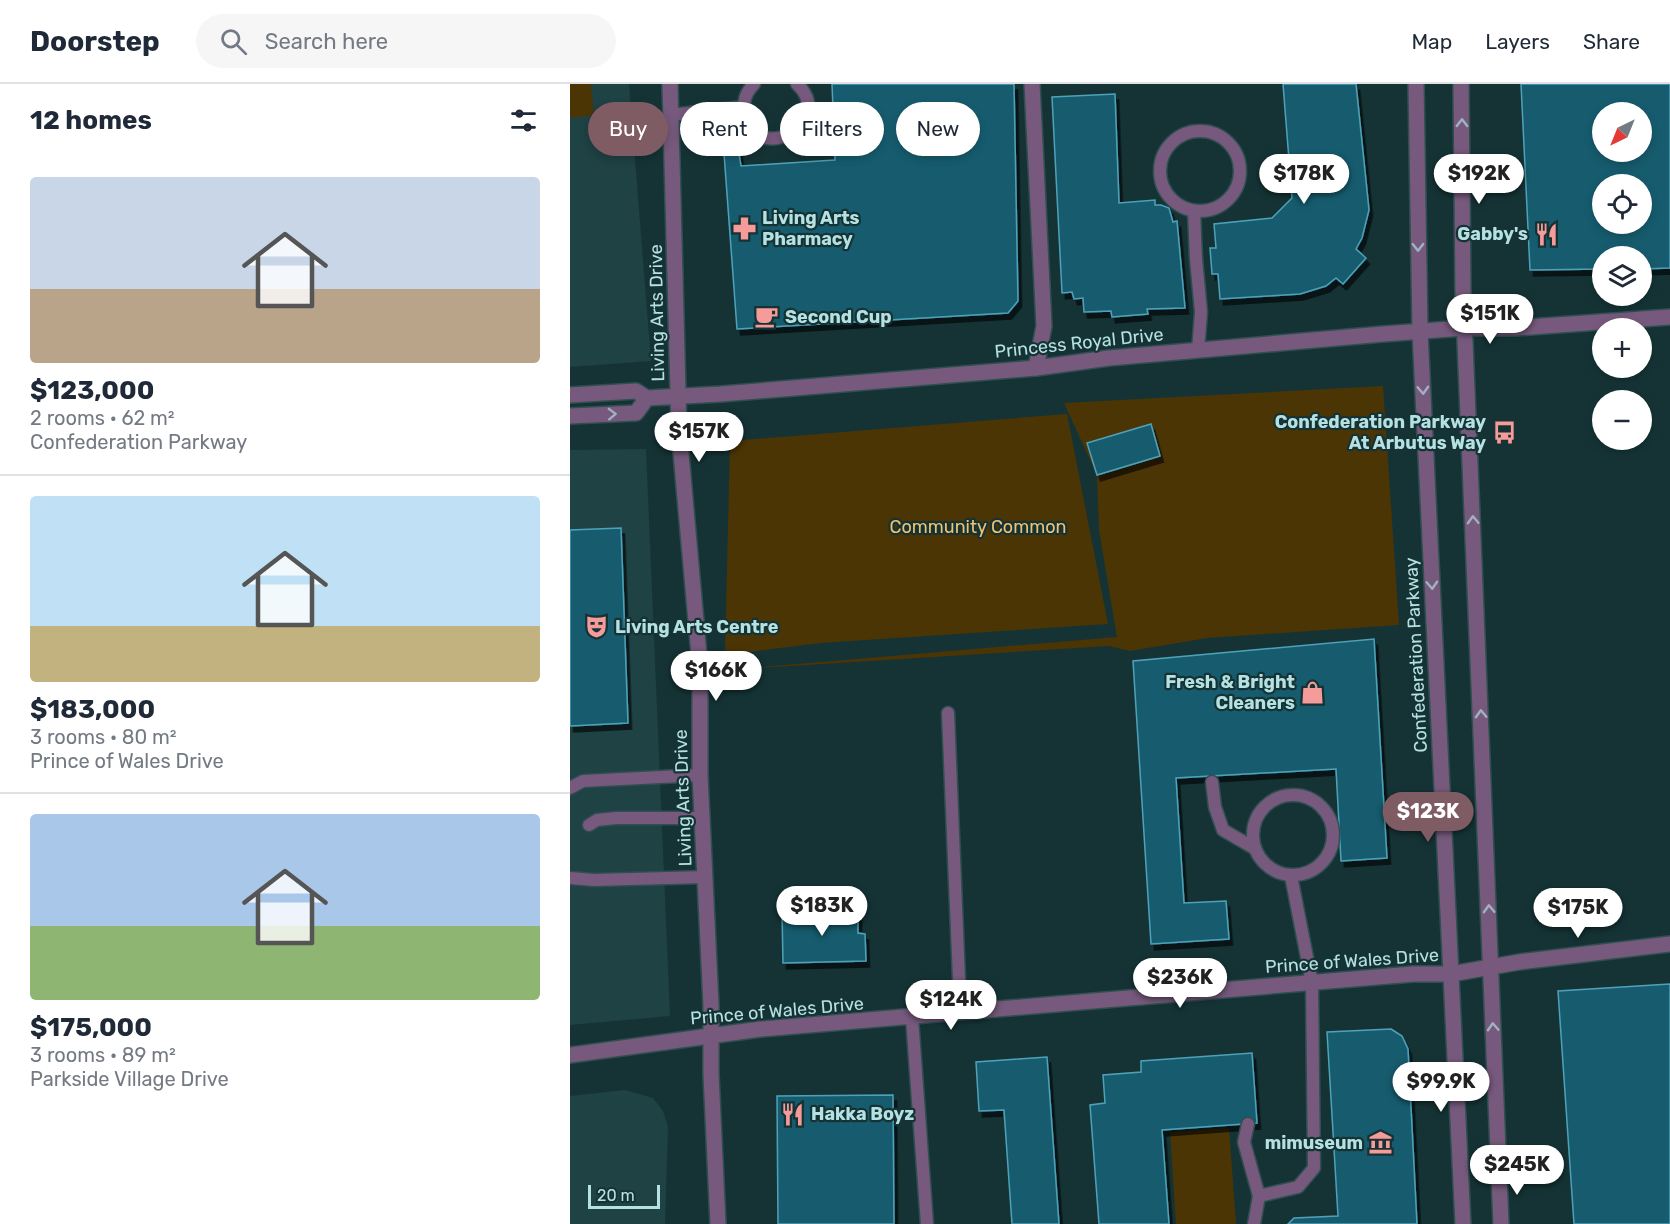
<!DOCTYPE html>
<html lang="en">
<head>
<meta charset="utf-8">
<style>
  body { margin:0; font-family:Rubik,sans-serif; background:#f6f6f7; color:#1f2937; height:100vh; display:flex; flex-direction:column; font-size:22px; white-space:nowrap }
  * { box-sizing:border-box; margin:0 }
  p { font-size:20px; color:#747a83 }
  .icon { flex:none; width:33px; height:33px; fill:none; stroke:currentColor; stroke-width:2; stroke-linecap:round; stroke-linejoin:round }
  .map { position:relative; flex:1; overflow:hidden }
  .side { display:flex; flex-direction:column; background:#fff; width:570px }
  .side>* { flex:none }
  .banner { position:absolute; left:18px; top:18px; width:570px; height:54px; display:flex; gap:12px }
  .needle { width:39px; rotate:223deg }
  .buttons { position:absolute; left:1022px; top:18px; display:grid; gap:12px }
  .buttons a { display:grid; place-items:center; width:60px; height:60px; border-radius:50%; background:#fff; box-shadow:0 3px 9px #0003; font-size:30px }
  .scale { position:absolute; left:18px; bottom:15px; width:72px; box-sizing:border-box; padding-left:6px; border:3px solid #b6e1e3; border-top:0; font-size:16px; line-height:21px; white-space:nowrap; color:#b6e1e3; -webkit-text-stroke:4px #153335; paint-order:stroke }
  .price { position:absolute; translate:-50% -51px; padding:0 14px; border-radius:21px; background:#fff; color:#222; font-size:20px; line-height:39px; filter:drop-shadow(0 2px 3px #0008) }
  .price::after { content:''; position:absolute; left:50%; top:36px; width:18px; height:14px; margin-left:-9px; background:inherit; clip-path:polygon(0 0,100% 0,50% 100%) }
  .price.current { background:#7f5c64; color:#fff }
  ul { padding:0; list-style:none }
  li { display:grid; align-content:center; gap:12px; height:318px; padding:0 30px }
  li+li { border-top:2px solid #e0e1e3 }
  li span { display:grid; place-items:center; height:186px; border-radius:6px; color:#555 }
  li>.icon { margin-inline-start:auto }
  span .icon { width:108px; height:108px; fill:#fffc; stroke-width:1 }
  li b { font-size:26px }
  h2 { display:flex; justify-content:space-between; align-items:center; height:72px; padding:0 30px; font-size:26px }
  .chip { padding:0 21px; border-radius:27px; background:#fff; box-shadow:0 3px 9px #0003; font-size:21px; line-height:54px }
  .chip.current { background:#7f5c64; color:#fff }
  header { display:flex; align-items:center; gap:36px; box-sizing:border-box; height:84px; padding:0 30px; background:#fff; border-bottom:2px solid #e0e1e3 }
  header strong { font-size:28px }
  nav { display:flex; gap:33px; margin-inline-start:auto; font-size:21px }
  .search { width:420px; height:54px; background:#f6f6f7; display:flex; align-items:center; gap:15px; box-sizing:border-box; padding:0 21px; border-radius:33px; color:#747a83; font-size:22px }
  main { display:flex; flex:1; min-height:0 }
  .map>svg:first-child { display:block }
</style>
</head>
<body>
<header>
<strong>Doorstep</strong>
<div class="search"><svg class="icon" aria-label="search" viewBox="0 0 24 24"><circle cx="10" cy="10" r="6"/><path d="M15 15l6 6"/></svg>Search here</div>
<nav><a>Map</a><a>Layers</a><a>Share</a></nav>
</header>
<main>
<section class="side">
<h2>12 homes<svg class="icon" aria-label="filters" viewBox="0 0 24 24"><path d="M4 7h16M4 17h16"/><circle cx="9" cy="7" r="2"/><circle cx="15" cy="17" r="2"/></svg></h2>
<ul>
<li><span style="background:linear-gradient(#c9d6e8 60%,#b9a48a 0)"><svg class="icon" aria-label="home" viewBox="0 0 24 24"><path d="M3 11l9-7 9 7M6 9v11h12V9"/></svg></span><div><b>$123,000</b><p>2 rooms · 62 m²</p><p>Confederation Parkway</p></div></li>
<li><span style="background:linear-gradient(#bfe0f5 70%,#c2b280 0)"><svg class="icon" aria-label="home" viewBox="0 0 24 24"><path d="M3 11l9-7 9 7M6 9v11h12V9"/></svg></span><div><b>$183,000</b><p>3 rooms · 80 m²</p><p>Prince of Wales Drive</p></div></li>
<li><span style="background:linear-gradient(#a9c7e8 60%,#8fb573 0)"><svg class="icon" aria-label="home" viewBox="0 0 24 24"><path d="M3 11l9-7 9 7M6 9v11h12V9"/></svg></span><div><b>$175,000</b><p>3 rooms · 89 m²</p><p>Parkside Village Drive</p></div></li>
</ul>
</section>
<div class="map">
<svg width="1100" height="1140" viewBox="0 0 1100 1140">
  <defs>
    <filter id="shadow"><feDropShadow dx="3.5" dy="6" stdDeviation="0" flood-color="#0009"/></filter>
  </defs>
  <rect width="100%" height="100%" fill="#153335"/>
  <path fill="#1f4244" d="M0,0H59L81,277L0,283Z
    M76,365L100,932L0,941V366Z
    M55,1006L83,1014L93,1027L98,1043L95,1140H0V1012Z"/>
  <path fill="#4c3505" d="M0,0H21L24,31L0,34Z
    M813,302L829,541L637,554L560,567L539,562L156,586L547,553L529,446L527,391L494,319Z
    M497,330L538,540L250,559L155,571L160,357Z
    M659,1044L666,1140H606L600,1048Z"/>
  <path fill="#195c6e" stroke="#4ea2bb" stroke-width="1.5" fill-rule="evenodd" filter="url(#shadow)" d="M262,0H444L448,217L438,229L167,245L153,56L167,57L171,82L265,76Z
    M713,0H786L799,126L792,154L786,165L796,174L773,200L766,194L756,202L730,210L650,215L648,190H642L640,164H646L644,140L702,134L722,114Z
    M951,0H1100V184L1071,185V172H1032V185L960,186ZM1032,28H1071V68H1032ZM1032,100H1071V140H1032Z
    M545,10L549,119L585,116V121H591L599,124L603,138L607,137L615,224L577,225L578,230L542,233L541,227L514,228L513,214L504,215L502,208L492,209L482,13Z
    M581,340L590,372L527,391L517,359Z
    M51,444L58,639L0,642V446Z
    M804,555L817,774L771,777L766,685L606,694L614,819L656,817L659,855L581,860L563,577Z
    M288,827V849L295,850L296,877L213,879L212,828Z
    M1100,900V1140H1004L988,907Z
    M821,945L832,952L838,965L847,1140H718L724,1134L768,1132L757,948Z
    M682,969L687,1039L592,1046L599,1140H529L520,1021L535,1019L533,991L571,988V977Z
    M477,973L489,1140H442L434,1026L409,1027L406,978Z
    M323,1011L324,1140H208L207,1012Z"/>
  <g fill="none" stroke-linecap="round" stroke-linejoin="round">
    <defs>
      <path id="service" d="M184,0C176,8 172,19 175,30C187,84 267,37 227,0
        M101,31L173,23
        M590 87a40 40 0 1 1 80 0a40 40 0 1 1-80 0Z
        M624,127L626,175L631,228L628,267
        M378,629L389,895L393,929
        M642,698L645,723L653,746L684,764
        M0,704L13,697L130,691
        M683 751a40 40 0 1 1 80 0a40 40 0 1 1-80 0Z
        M19,741L27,736L46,734H132
        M0,794L24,796L135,793
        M342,934L357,1140
        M678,1040L674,1058L689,1112L684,1140
        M689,1112L728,1103L744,1084L742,899L721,792"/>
      <path id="pedestrian" d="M462,0L474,242L466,284"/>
      <path id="minor" d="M100,0L109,347L130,582V691L141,921V990L148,1140
        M0,311L66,307L77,314L151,310L466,284L539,274L813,250L894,244H945L1100,233
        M0,332L66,329L77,314
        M0,971L191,945L843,890H881L949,878L1100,860"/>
      <path id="tertiary" d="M846,0L850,248L893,1140
        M891,0L893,209L931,1140"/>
    </defs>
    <use href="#service" stroke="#2f4f51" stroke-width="15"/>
    <use href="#pedestrian" stroke="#2f4f51" stroke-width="18"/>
    <use href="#minor" stroke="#2f4f51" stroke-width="18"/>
    <use href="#tertiary" stroke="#2f4f51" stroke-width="18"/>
    <use href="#service" stroke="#76597c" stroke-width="12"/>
    <use href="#pedestrian" stroke="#76597c" stroke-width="15"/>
    <use href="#minor" stroke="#76597c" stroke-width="15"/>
    <use href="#tertiary" stroke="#76597c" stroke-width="15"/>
  </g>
  <defs><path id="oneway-chevron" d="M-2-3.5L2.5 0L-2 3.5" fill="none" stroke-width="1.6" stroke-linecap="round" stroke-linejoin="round" transform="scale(1.5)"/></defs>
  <g stroke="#a0b1bf">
    <use href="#oneway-chevron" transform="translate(892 39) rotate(-90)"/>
    <use href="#oneway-chevron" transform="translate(848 163) rotate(89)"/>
    <use href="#oneway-chevron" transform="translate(853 306) rotate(87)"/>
    <use href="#oneway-chevron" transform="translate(42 330) rotate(-2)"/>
    <use href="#oneway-chevron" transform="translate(903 436) rotate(-92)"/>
    <use href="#oneway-chevron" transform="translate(862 501) rotate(87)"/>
    <use href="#oneway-chevron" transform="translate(911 630) rotate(-92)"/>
    <use href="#oneway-chevron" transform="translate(919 825) rotate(-92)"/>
    <use href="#oneway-chevron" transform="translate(923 943) rotate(-93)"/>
  </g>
  <defs>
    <symbol id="pharmacy-bare" viewBox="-9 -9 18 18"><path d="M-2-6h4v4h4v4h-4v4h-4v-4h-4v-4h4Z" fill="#f59b9a" stroke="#153335" stroke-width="2.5" paint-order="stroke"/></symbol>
    <symbol id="restaurant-bare" viewBox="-9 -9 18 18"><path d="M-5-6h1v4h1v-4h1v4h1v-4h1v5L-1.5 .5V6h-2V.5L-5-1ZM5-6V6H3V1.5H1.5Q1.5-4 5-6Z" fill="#f59b9a" stroke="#153335" stroke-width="2.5" paint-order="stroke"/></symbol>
    <symbol id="cafe-bare" viewBox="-9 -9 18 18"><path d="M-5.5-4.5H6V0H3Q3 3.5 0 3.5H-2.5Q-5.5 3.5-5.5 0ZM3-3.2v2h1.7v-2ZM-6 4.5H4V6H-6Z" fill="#f59b9a" stroke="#153335" stroke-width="2.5" paint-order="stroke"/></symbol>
    <symbol id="bus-bare" viewBox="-9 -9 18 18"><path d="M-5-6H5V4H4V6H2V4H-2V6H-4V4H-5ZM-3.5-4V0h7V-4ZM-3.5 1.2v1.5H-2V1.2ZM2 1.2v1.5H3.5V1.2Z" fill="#f59b9a" stroke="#153335" stroke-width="2.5" paint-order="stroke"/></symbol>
    <symbol id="theatre-bare" viewBox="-9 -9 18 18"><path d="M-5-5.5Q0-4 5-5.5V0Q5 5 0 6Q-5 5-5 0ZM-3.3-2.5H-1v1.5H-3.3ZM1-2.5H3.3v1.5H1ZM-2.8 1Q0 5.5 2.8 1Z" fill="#f59b9a" stroke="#153335" stroke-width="2.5" paint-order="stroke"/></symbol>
    <symbol id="shop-bare" viewBox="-9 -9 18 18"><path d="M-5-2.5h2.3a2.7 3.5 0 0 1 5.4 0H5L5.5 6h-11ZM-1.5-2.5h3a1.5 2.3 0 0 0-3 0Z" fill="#f59b9a" stroke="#153335" stroke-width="2.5" paint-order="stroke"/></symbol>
    <symbol id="museum-bare" viewBox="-9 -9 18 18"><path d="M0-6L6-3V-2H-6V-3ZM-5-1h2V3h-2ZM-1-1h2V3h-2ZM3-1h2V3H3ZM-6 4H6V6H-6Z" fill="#f59b9a" stroke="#153335" stroke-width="2.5" paint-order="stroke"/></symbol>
  </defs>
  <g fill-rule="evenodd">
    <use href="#pharmacy-bare" x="158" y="128" width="33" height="33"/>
    <use href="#restaurant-bare" x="960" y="134" width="33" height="33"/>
    <use href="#cafe-bare" x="180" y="216" width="33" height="33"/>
    <use href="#bus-bare" x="918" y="332" width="33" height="33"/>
    <use href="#theatre-bare" x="10" y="526" width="33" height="33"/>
    <use href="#shop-bare" x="726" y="592" width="33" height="33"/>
    <use href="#restaurant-bare" x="206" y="1014" width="33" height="33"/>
    <use href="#museum-bare" x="794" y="1042" width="33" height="33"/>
  </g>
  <g text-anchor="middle" stroke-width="4.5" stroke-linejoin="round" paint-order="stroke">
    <g font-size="18" font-weight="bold" fill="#b6e1e3" stroke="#153335" text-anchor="start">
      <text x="192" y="140">Living Arts<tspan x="192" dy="21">Pharmacy</tspan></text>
      <text x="958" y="156" text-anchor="end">Gabby's</text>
      <text x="215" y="239">Second Cup</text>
      <text x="916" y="344" text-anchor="end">Confederation Parkway<tspan x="916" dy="21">At Arbutus Way</tspan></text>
      <text x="45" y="549">Living Arts Centre</text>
      <text x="725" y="604" text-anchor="end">Fresh &amp; Bright<tspan x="725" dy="21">Cleaners</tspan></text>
      <text x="241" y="1036">Hakka Boyz</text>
      <text x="793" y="1065" text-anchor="end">mimuseum</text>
    </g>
    <g font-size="18" fill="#b6e1e3" stroke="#153335">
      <text transform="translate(87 229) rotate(-91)" y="6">Living Arts Drive</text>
      <text transform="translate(509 259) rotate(-6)" y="6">Princess Royal Drive</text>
      <text transform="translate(846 571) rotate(-93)" y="6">Confederation Parkway</text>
      <text transform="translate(113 714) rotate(-92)" y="6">Living Arts Drive</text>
      <text transform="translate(782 877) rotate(-4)" y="6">Prince of Wales Drive</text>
      <text transform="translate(207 927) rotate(-5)" y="6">Prince of Wales Drive</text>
    </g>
    <g font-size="18" fill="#f0c270" stroke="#153335">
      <text x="408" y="449">Community Common</text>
    </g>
  </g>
</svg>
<div class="buttons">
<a><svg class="needle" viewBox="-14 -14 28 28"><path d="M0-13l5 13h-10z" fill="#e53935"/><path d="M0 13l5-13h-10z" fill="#747a83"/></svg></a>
<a><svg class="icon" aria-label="locate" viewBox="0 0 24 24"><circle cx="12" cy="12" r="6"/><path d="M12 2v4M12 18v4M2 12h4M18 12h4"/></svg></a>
<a><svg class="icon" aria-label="layers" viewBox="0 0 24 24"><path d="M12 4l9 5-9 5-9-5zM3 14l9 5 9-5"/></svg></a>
<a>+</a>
<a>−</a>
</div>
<div class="scale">20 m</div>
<b class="price" style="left:734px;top:121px">$178K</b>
<b class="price" style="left:909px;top:121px">$192K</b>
<b class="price" style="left:920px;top:261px">$151K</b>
<b class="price" style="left:129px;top:379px">$157K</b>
<b class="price" style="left:146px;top:618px">$166K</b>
<b class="price current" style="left:858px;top:759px">$123K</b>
<b class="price" style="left:252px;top:853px">$183K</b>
<b class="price" style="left:1008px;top:855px">$175K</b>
<b class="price" style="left:610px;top:925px">$236K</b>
<b class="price" style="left:381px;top:947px">$124K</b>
<b class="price" style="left:871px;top:1029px">$99.9K</b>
<b class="price" style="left:947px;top:1112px">$245K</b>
<div class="banner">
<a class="chip current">Buy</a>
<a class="chip">Rent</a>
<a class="chip">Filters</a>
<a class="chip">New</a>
</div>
</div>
</main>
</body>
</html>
